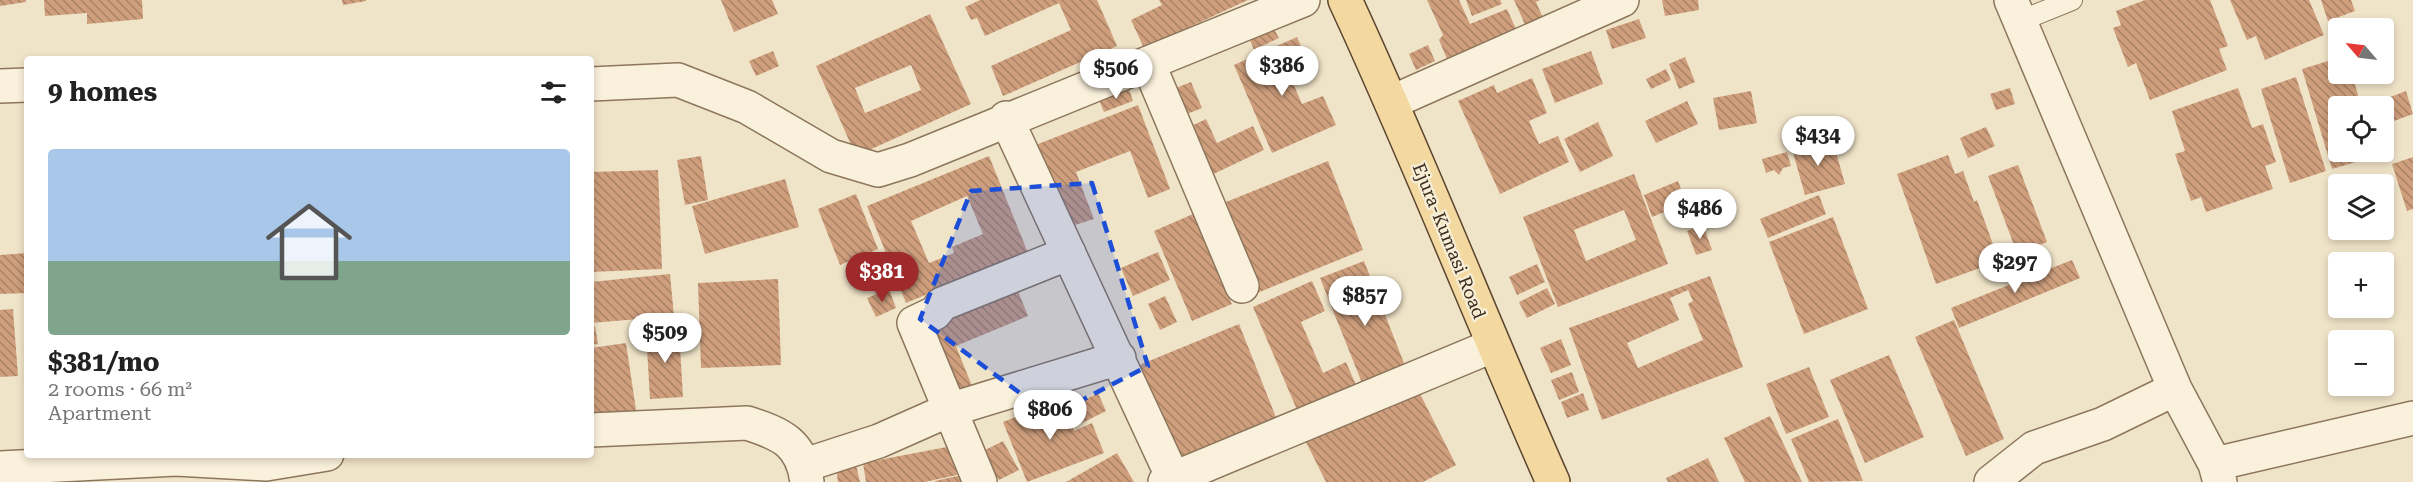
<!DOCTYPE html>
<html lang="en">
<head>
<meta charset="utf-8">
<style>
  body { margin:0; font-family:"Roboto Serif",serif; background:#f6f6f6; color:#222; height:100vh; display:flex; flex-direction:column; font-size:22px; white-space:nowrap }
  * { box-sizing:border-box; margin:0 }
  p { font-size:20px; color:#767676 }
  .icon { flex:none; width:33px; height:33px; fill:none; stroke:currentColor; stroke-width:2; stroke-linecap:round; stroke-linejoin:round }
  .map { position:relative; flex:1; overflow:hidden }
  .side { position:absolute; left:24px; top:56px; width:570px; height:402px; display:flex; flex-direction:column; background:#fff; border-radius:6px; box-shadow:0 3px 9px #0003 }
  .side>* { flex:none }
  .needle { width:39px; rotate:298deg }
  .tools { position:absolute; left:2328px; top:18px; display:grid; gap:12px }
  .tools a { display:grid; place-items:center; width:66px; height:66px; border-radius:6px; background:#fff; box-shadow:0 3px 9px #0003; font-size:30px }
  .price { position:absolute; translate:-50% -51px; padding:0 14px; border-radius:21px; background:#fff; color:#222; font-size:20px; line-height:39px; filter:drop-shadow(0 2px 3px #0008) }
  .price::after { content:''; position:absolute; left:50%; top:36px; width:18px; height:14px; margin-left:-9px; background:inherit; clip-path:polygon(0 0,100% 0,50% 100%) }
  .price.on { background:#9e2a2b; color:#fff }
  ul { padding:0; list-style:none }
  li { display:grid; align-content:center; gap:12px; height:318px; padding:0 24px }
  li span { display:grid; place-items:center; height:186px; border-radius:6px; color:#555 }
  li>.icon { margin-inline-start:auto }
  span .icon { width:108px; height:108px; fill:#fffc; stroke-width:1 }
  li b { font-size:26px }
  h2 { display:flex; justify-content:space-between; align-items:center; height:72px; padding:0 24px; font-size:26px }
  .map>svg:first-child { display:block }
</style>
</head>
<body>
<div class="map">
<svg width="2413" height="482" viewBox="0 0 2413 482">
  <defs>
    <pattern id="building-back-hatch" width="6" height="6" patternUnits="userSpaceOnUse" patternTransform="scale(1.5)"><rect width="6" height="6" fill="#cf9f7d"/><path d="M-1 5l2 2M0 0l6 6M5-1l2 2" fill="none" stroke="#a98266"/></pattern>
  </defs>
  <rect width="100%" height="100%" fill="#f0e4c8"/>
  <path fill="url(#building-back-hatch)" fill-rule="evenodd" d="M0,0H26V2L0,6Z
    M44,0H142L143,19L87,24V13L45,16Z
    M342,0H366V1L343,5Z
    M721,0H772L778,14L734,32Z
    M980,0H1097L1117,46L1003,96L991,66L1071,30L1059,3L985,36L977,18L971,20L965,7Z
    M1159,0H1248L1144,48L1131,20L1162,5Z
    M1427,0H1459L1470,24L1507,9L1516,29L1447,59L1439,40L1443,35Z
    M1466,0H1500L1502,4L1472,16Z
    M1514,0H1540L1536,2L1544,20L1527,29Z
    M1662,0H1698L1699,10L1665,16Z
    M2145,0H2210L2228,46L2219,49L2227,70L2150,100L2136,63L2128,67L2113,28L2121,25L2116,11Z
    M2230,0H2309L2324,35L2265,60L2256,36L2247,40Z
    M2321,0H2351L2355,11L2328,21Z
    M930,14L971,104L856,156L816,66ZM911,65L921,90L865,113L855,88Z
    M1639,19L1646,38L1612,49L1606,30Z
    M1274,29L1279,38L1254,50L1250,40Z
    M1297,37L1306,58L1286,67L1302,104L1323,96L1336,125L1272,153L1234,65Z
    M1428,45L1435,61L1416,70L1409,54Z
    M773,51L779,66L756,76L749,61Z
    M1591,51L1603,84L1555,103L1542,69Z
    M1685,57L1695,82L1679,89L1669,64Z
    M2338,58V74H2352L2361,106H2338V152H2375L2376,156L2332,169L2302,69Z
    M1666,69L1671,80L1651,89L1646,79Z
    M2296,77L2326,171L2290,183L2261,89Z
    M1532,78L1547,113L1529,121L1539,144L1558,136L1569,162L1500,194L1458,101L1494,85L1497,93Z
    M1191,82L1202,108L1177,118L1166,92Z
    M2010,88L2015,104L1996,110L1990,94Z
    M2238,88L2252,128L2263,124L2276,162L2265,166L2273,189L2206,212L2201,197L2191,201L2175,154L2185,151L2172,111Z
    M1129,89L1133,101L1104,112L1099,100Z
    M1751,91L1757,123L1719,130L1713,98Z
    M2406,91L2413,114L2394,121L2385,99Z
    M1687,101L1698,124L1656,143L1645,121Z
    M1138,105L1170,189L1148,198L1130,151L1076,172L1094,219L1062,229L1028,148Z
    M1206,119L1217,143L1253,126L1264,150L1203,179L1181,131Z
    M1598,122L1613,156L1580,172L1564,139Z
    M1986,127L1995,146L1968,158L1960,138Z
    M1832,138L1845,184L1805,195L1792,149Z
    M1787,152L1791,166L1783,168L1779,175L1774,170L1766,173L1762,159Z
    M1948,155L1955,174L1963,171L1974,202L1977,200L1999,261L1936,284L1897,174Z
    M701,156L708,200L685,205L677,160Z
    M989,156L1028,253L906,303L867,206ZM967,196L983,234L952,247L954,253L929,263L911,221Z
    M2413,157V209L2407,211L2392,164Z
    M1328,161L1363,250L1252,295L1216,206Z
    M2018,165L2047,242L2017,253L1988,176Z
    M658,170L662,269L591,272V172Z
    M1634,174L1668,264L1558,307L1523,217ZM1624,210L1636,240L1586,261L1574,230Z
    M785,179L799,227L705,254L692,206Z
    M1678,181L1686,203L1652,217L1644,195Z
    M856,194L878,249L840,265L818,209Z
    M1819,195L1826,214L1768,238L1760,219Z
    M1193,214L1232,304L1192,321L1154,231Z
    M1833,217L1868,309L1804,334L1769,242Z
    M1703,225L1712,250L1696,255L1687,231Z
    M1158,252L1170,280L1133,296L1121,268Z
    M27,253V293L0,294V255Z
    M2072,260L2080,278L1959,328L1951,308Z
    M1364,261L1409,376L1366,393L1320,278Z
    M1537,264L1545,282L1517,295L1509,277Z
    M670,274L674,316L591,323V282Z
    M1710,276L1743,367L1602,420L1569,328ZM1688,290L1693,301L1688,304L1703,340L1638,368L1627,343L1679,320L1670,298Z
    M778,279L781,365L701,368L698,283Z
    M1312,281L1325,311L1301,322L1323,373L1346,362L1359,392L1300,417L1253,307Z
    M1016,286L1028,316L956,346L974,391L955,399L925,323Z
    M1547,288L1555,304L1527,318L1519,302Z
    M889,289L896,308L876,317L867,298Z
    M1165,296L1177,322L1160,330L1148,304Z
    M13,309L18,376L0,377V310Z
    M1954,320L2004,439L1966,456L1915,337Z
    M1239,324L1277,420L1170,463L1132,368Z
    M591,326H595L598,344L591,345Z
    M679,330L683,397L650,399L646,332Z
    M1561,339L1571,365L1551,373L1540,348Z
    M626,343L636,410L591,417V348Z
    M1889,355L1924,437L1865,463L1830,380Z
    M1809,367L1829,417L1786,434L1766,384Z
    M1572,372L1579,392L1559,400L1551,380Z
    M1414,382L1456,465L1423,482H1326L1304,438Z
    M1098,393L1106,411L1080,424L1071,406Z
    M1583,393L1589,410L1567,418L1561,402Z
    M1061,399L1074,431L1092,423L1104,453L1027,482L1003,422Z
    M1770,416L1802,482H1745L1724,438Z
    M1838,419L1863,481L1809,482L1791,439Z
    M1003,441L1019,470L999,480L983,451Z
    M952,446L957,475L925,482H866L863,463Z
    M1117,453L1134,482H1066Z
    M1708,458L1719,482H1668L1666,478Z
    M856,465L860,482H838L836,469Z
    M962,475L964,482H935V481Z"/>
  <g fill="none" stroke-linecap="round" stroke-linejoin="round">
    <defs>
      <path id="lane" d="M2020,21L2072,0"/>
      <path id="street" d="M2011,0L2175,389L2215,464L2220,482
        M1148,63L1242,286
        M591,84L678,80L747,107L831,156L878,170L910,160L1303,0
        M0,86L27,85
        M1392,102L1622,0
        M1006,118L1173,478
        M591,430L747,423C782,434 802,443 807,482
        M2215,464L2413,418
        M805,465L879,441L949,410L1119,358
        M0,468L176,459L266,464L327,454
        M980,482L914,323L935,313L942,304L1069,253
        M1165,482L1492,346
        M1991,482L2034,448L2103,424L2175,389"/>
      <path id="primary" d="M1345,0C1419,159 1482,322 1553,482"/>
    </defs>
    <use href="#lane" stroke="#8d765c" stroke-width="22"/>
    <use href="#street" stroke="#8d765c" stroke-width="36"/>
    <use href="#primary" stroke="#5b4430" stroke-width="36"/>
    <use href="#lane" stroke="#faf1dc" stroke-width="20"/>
    <use href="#street" stroke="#faf1dc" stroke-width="33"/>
    <use href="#primary" stroke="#f3d9a0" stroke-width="33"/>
  </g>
  <path fill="#1d4ed8" fill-opacity="0.2" stroke="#1d4ed8" stroke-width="4.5" stroke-dasharray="12 8" stroke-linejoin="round" d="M1092,183L1148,366L1051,416L920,319L971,191Z"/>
  <g text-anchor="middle" stroke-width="4.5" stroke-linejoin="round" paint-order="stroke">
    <g font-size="18" fill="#3d2e20" stroke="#f7eed8">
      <text transform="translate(1449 241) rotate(68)" y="6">Ejura-Kumasi Road</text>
    </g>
  </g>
</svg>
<div class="tools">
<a><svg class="needle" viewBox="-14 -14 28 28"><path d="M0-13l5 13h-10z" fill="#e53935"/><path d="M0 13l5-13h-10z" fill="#767676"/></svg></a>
<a><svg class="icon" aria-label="locate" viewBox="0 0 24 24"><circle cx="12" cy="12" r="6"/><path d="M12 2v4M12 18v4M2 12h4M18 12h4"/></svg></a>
<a><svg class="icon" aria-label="layers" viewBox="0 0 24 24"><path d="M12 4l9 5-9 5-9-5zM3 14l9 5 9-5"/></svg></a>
<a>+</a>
<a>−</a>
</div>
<b class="price" style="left:1282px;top:97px">$386</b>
<b class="price" style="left:1116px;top:100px">$506</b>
<b class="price" style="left:1818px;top:167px">$434</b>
<b class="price" style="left:1700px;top:240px">$486</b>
<b class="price" style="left:2015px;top:294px">$297</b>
<b class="price on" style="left:882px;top:303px">$381</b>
<b class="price" style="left:1365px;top:327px">$857</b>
<b class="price" style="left:665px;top:364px">$509</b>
<b class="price" style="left:1050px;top:441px">$806</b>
<section class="side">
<h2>9 homes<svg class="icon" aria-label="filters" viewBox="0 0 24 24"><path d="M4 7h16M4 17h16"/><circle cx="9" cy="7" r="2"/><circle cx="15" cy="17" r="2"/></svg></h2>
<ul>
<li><span style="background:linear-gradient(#a9c7e8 60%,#7fa58c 0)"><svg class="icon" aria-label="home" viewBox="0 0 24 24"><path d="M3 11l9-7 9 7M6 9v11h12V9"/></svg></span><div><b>$381/mo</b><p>2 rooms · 66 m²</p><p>Apartment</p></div></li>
</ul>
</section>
</div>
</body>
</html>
